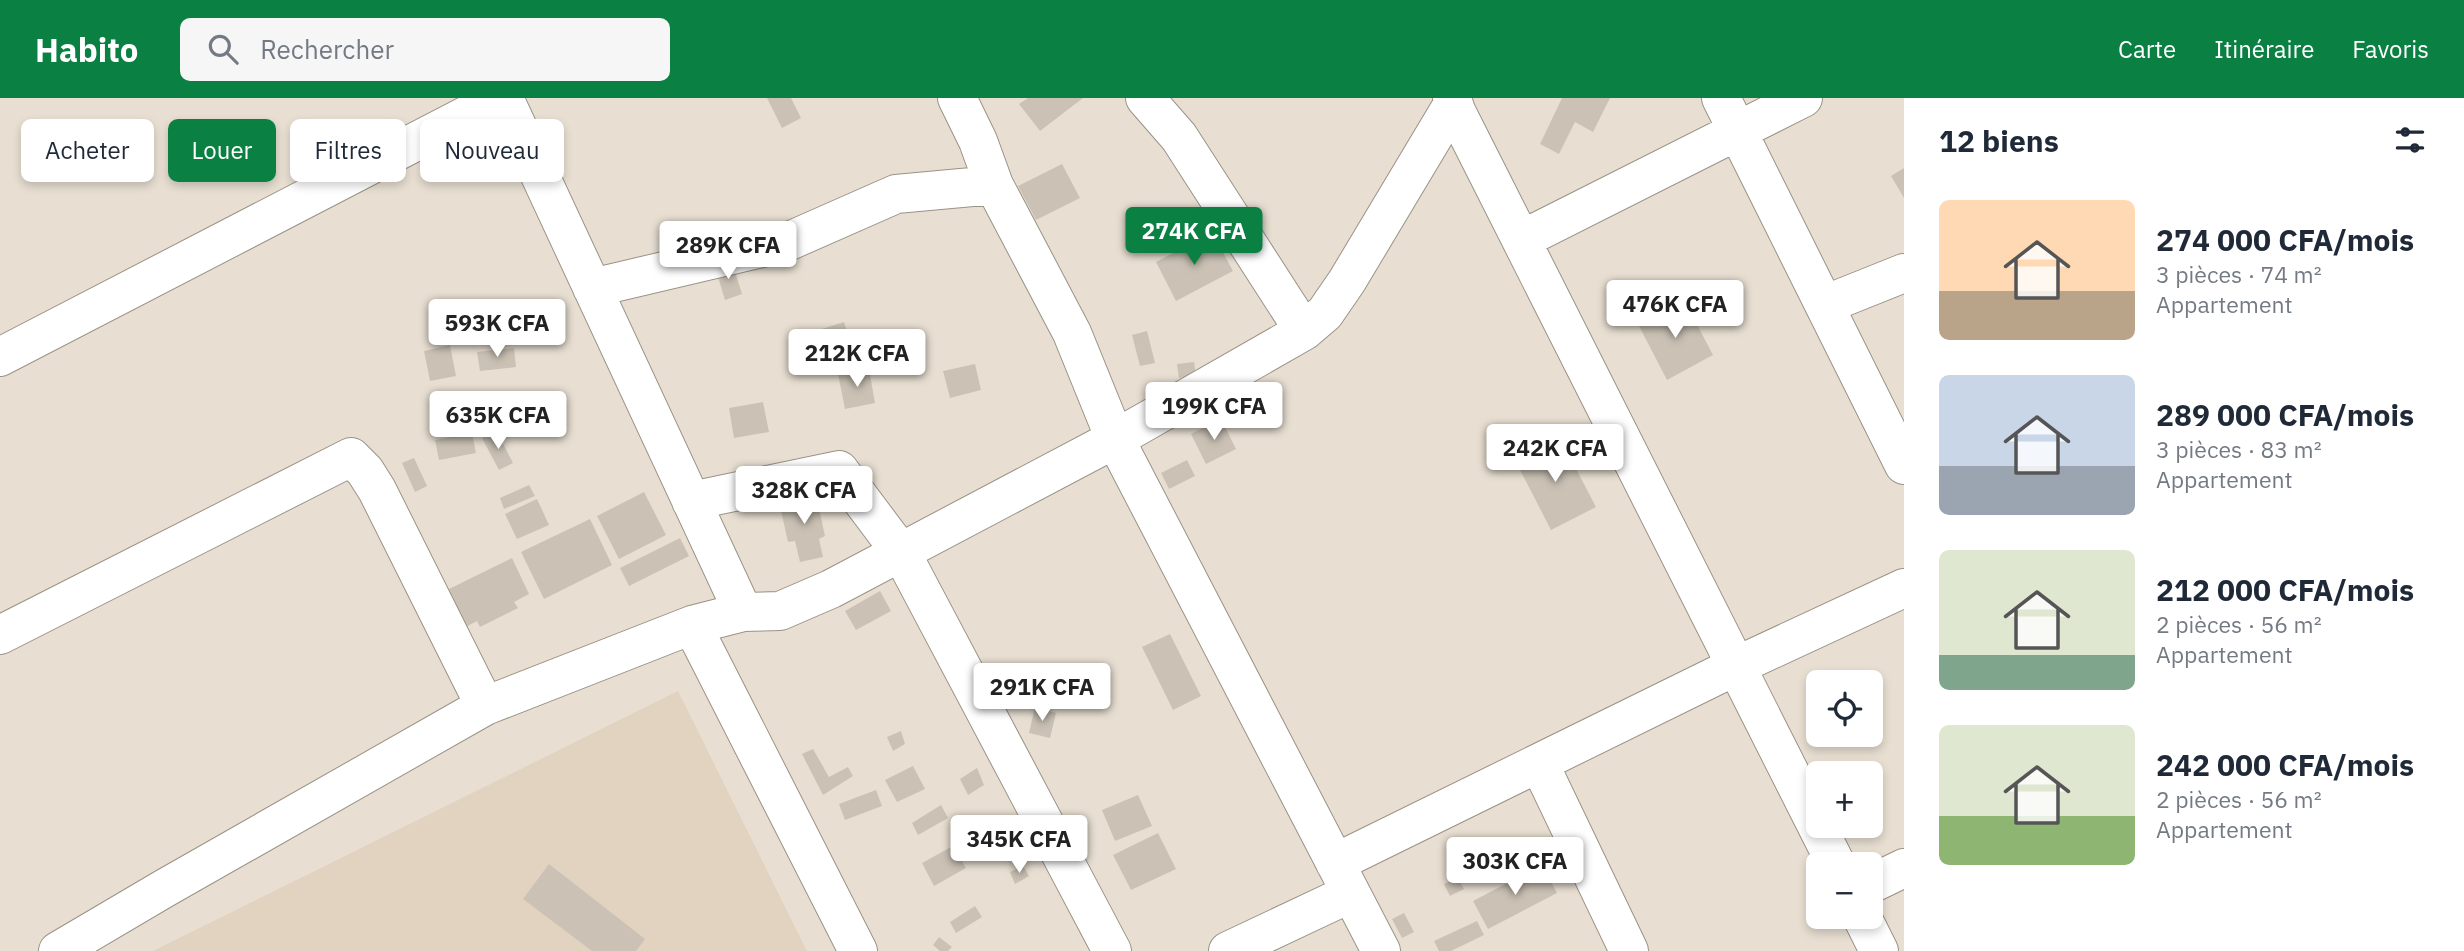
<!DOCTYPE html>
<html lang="fr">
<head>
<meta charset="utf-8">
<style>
  body { margin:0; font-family:"IBM Plex Sans",sans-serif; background:#f6f6f7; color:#1f2937; height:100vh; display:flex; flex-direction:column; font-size:26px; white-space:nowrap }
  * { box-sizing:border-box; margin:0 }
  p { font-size:23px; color:#747a83 }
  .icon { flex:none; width:38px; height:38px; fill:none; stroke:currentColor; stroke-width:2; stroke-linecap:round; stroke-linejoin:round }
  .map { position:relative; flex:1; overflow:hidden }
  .sheet { display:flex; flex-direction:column; background:#fff; width:560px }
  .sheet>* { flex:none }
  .hud { position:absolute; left:21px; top:21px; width:665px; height:63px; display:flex; gap:14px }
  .fabs { position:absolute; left:1806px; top:572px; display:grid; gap:14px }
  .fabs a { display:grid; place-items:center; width:77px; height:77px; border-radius:10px; background:#fff; box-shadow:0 4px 10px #0003; font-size:35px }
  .price { position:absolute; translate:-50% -60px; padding:0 16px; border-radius:7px; background:#fff; color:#222; font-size:23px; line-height:46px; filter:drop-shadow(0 2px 4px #0008) }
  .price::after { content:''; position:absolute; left:50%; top:42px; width:21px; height:16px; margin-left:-10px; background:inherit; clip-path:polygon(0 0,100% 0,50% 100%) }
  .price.selected { background:#0b8043; color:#fff }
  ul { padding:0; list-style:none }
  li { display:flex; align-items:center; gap:21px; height:175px; padding:0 35px }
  li span { display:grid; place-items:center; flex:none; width:196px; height:140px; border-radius:10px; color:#555 }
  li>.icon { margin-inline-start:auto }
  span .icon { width:84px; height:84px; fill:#fffc; stroke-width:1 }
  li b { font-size:30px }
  h2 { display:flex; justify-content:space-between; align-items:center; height:84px; padding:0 35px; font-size:30px }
  .pill { padding:0 24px; border-radius:10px; background:#fff; box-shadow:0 4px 10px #0003; font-size:24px; line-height:63px }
  .pill.selected { background:#0b8043; color:#fff }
  header { display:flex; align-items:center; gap:42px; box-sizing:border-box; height:98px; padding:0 35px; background:#0b8043; color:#fff }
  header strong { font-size:33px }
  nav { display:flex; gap:38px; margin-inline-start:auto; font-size:24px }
  .search { width:490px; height:63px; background:#f6f6f7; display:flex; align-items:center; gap:18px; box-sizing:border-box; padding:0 24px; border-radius:10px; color:#747a83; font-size:26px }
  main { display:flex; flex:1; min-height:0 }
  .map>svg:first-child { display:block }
</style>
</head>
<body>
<header>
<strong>Habito</strong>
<div class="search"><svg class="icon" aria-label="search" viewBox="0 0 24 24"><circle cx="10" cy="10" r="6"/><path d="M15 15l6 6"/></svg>Rechercher</div>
<nav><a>Carte</a><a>Itinéraire</a><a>Favoris</a></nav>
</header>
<main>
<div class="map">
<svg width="1904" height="853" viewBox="0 0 1904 853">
  <rect width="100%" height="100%" fill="#e8dfd2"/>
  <path fill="#e1d3c0" d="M678,593L807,853H153Z"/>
  <path fill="#cbc2b5" d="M767,0H791L801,20L782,30Z
    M1028,0H1083L1040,33L1019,6Z
    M1562,0H1610L1593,34L1575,24L1559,56L1540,46Z
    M1062,66L1080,100L1036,122L1018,88Z
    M1904,70V100L1891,78Z
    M1212,134L1233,173L1176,203L1156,164Z
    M732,164L742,196L725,202L715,169Z
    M1684,202L1713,257L1667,282L1638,226Z
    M844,224L854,255L819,266L809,235Z
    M1147,233L1155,265L1140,268L1132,237Z
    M450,247L456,278L430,283L424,253Z
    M514,250L516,269L480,273L477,254Z
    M1194,264L1196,277L1179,280L1177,266Z
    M975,266L981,292L950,300L943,273Z
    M869,271L875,305L845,311L838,276Z
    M763,304L769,334L734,340L729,310Z
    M1221,321L1236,351L1206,366L1191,336Z
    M497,334L513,365L499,372L482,340Z
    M472,335L476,355L439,362L435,342Z
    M1560,340L1596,409L1551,432L1515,362Z
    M414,360L427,388L415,394L402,365Z
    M1187,362L1195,378L1169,391L1161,375Z
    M529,387L535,398L504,411L500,400Z
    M644,394L666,437L619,461L597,418Z
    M816,397L825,438L819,441L823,459L800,464L795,443L788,444L779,404Z
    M537,401L549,427L517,441L505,416Z
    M590,421L612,467L544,501L521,454Z
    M680,440L689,458L629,488L620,470Z
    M512,460L529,496L514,504L518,510L480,529L477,523L464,530L447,492Z
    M880,493L891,513L856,532L845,513Z
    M1170,536L1201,598L1173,612L1142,549Z
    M1035,609L1056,615L1050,640L1029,635Z
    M901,633L905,646L893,653L887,639Z
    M813,651L829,679L848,669L853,678L823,697L802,656Z
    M913,668L925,691L897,704L885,682Z
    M977,670L984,687L968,697L960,681Z
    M876,692L882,708L845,722L839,706Z
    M1138,697L1152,728L1115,743L1102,712Z
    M941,707L948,720L918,737L912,725Z
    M1002,725L1015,748L1000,754L987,731Z
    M977,735L985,750L969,759L962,745Z
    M1158,735L1176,771L1131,792L1113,757Z
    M953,748L966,770L934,788L922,765Z
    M1513,753L1521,769L1507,778L1499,762Z
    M1495,760L1501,773L1490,779L1484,765Z
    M549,766L645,841L636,853H592L523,801Z
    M1542,767L1557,795L1488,831L1473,803Z
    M1023,768L1029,778L1015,786L1010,774Z
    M1458,780L1464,791L1450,798L1444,786Z
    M975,808L982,819L956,835L950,824Z
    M1404,815L1414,834L1402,840L1392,821Z
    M1477,823L1484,837L1451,853H1439L1434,843Z
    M939,839L952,849L948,853H940L933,847Z"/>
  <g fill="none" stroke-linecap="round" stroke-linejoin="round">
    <defs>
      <path id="minor" d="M504,0L743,514
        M957,0L978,43L994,87L1072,235L1115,341L1381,853
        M1145,0L1179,39L1304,233
        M1452,0L1456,13L1836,766
        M1721,0L1904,367
        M1521,142L1803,0
        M592,190L787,144L896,96L994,87
        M1824,207L1904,175
        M0,259L500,0
        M691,403L839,372L902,456L1112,853
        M692,527L858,853
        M0,537L351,359L365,373L377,392L485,608
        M1539,665L1629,853
        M1335,765L1736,568L1904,490
        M1871,786L1904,770
        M1862,819L1879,853
        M58,853L165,790L485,608L692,527L743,514L780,513L831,491L1115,341L1304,233L1325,215L1347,183L1453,6
        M1228,853L1351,795"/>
    </defs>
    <use href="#minor" stroke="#9a9286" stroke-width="40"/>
    <use href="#minor" stroke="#fff" stroke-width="38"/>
  </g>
</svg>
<div class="fabs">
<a><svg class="icon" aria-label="locate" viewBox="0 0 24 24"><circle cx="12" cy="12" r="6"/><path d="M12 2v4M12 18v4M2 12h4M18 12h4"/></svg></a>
<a>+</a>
<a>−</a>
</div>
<b class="price selected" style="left:1194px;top:169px">274K CFA</b>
<b class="price" style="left:728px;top:183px">289K CFA</b>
<b class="price" style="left:1675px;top:242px">476K CFA</b>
<b class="price" style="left:497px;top:261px">593K CFA</b>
<b class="price" style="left:857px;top:291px">212K CFA</b>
<b class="price" style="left:1214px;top:344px">199K CFA</b>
<b class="price" style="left:498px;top:353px">635K CFA</b>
<b class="price" style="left:1555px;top:386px">242K CFA</b>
<b class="price" style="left:804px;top:428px">328K CFA</b>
<b class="price" style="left:1042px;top:625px">291K CFA</b>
<b class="price" style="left:1019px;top:777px">345K CFA</b>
<b class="price" style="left:1515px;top:799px">303K CFA</b>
<div class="hud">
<a class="pill">Acheter</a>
<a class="pill selected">Louer</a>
<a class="pill">Filtres</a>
<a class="pill">Nouveau</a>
</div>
</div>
<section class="sheet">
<h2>12 biens<svg class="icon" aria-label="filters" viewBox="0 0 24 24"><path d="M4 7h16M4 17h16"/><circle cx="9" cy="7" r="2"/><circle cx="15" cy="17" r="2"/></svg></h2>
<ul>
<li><span style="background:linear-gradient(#ffd9b3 65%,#b9a48a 0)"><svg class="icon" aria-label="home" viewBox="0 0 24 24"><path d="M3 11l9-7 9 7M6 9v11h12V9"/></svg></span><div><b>274 000 CFA/mois</b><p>3 pièces · 74 m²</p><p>Appartement</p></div></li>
<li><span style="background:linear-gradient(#c9d6e8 65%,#9aa5b1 0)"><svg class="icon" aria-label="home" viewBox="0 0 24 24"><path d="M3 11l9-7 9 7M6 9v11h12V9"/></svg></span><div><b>289 000 CFA/mois</b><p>3 pièces · 83 m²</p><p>Appartement</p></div></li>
<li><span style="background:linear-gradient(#dfe7d0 75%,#7fa58c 0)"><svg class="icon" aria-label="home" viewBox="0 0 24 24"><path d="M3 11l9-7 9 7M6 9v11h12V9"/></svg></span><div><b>212 000 CFA/mois</b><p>2 pièces · 56 m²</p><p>Appartement</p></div></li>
<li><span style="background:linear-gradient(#dfe7d0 65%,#8fb573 0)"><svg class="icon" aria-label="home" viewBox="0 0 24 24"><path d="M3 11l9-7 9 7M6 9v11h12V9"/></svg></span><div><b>242 000 CFA/mois</b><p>2 pièces · 56 m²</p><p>Appartement</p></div></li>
</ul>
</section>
</main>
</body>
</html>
